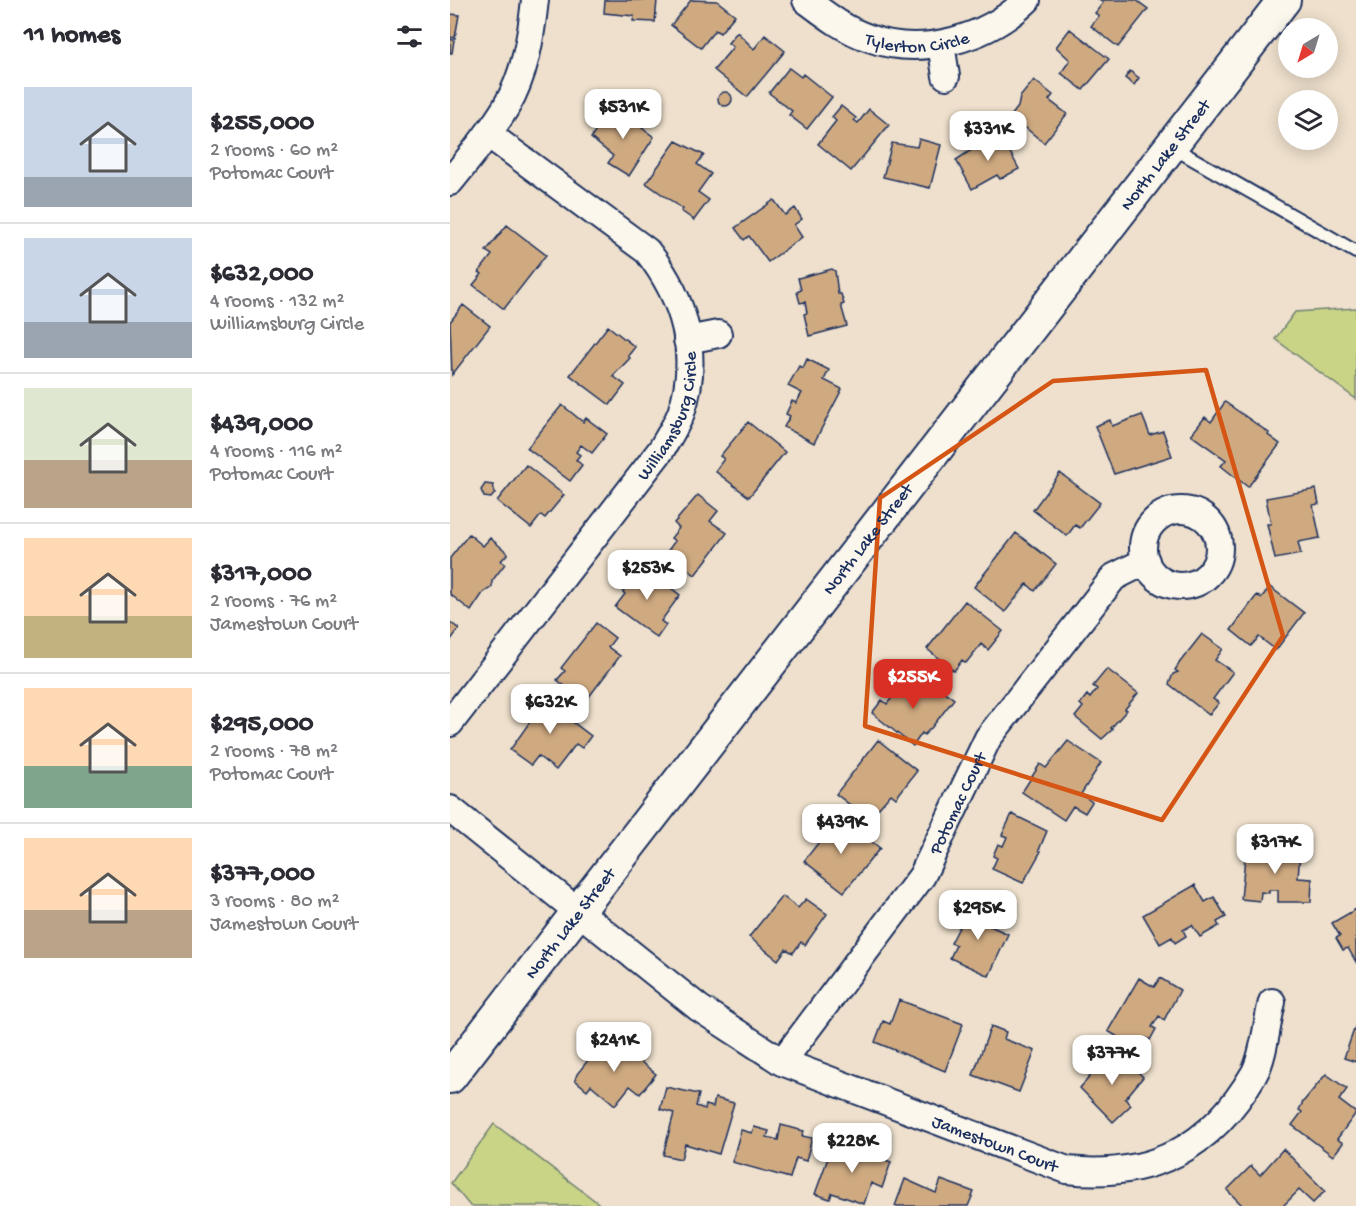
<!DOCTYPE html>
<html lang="en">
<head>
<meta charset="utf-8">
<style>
  body { margin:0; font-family:"Gochi Hand",sans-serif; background:#f2f2f3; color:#2b2b33; height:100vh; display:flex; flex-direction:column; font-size:22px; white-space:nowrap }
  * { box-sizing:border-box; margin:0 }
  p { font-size:20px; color:#7c7c81 }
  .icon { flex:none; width:33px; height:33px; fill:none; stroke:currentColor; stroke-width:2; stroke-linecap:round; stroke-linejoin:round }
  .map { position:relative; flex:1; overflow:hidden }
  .panel { display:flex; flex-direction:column; background:#fff; width:450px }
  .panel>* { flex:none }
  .needle { width:39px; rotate:218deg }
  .controls { position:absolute; left:828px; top:18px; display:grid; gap:12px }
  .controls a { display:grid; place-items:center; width:60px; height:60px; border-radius:50%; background:#fff; box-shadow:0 3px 15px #0003; font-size:30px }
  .price { position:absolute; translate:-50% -51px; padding:0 14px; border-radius:12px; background:#fff; color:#222; font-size:20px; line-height:39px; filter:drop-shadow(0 2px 3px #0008) }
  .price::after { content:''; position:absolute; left:50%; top:36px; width:18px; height:14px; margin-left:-9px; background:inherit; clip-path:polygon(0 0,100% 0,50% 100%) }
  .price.active { background:#d93025; color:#fff }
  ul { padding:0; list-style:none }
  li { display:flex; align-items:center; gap:18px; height:150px; padding:0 24px }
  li+li { border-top:2px solid #e1e1e2 }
  li span { display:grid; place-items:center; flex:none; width:168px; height:120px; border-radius:0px; color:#555 }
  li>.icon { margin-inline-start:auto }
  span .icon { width:72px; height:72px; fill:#fffc; stroke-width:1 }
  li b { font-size:26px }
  h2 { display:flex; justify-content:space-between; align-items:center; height:72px; padding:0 24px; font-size:26px }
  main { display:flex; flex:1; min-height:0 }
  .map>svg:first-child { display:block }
</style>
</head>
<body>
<main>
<section class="panel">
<h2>11 homes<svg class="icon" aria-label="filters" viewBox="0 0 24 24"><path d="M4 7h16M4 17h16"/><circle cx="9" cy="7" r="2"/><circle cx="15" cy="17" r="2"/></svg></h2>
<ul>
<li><span style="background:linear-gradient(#c9d6e8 75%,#9aa5b1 0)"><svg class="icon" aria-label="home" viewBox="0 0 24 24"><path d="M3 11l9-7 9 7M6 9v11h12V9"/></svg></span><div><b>$255,000</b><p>2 rooms · 60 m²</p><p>Potomac Court</p></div></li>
<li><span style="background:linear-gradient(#c9d6e8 70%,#9aa5b1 0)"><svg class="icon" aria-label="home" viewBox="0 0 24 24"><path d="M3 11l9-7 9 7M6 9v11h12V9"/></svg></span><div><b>$632,000</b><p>4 rooms · 132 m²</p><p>Williamsburg Circle</p></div></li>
<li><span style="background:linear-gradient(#dfe7d0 60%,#b9a48a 0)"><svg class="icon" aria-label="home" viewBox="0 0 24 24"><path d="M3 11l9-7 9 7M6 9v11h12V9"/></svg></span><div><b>$439,000</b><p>4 rooms · 116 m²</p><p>Potomac Court</p></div></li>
<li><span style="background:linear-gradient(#ffd9b3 65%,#c2b280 0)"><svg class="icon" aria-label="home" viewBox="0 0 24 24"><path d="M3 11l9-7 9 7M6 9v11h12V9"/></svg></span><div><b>$317,000</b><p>2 rooms · 76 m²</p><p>Jamestown Court</p></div></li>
<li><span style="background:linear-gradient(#ffd9b3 65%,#7fa58c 0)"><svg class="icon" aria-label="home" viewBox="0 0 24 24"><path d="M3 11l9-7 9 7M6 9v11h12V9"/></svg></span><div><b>$295,000</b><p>2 rooms · 78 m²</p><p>Potomac Court</p></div></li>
<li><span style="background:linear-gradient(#ffd9b3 60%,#b9a48a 0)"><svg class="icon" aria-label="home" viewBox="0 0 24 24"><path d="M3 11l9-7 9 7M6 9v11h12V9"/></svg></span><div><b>$377,000</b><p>3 rooms · 80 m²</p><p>Jamestown Court</p></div></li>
</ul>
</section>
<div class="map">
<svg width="906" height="1206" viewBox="0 0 906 1206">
  <rect width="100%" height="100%" fill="#eee0cc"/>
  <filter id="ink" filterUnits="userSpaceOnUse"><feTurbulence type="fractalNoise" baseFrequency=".0167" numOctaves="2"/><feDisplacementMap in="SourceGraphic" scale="12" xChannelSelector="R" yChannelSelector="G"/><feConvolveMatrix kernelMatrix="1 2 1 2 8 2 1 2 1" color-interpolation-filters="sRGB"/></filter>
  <g filter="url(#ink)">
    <path fill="#c9d487" stroke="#728272" stroke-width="1.5" d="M906,308V399L825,339L845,312Z
      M44,1124L152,1206H20L1,1183Z"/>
    <path fill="#cfaa81" stroke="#1b2f5e" stroke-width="1.5" d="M155,0H207L205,22L183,21L184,16L154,13Z
      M241,0L267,1L285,15L270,33L265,30L251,48L221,25Z
      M649,0H686L698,9L668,47L641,26L649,16L645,13L653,3Z
      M0,14L9,15L5,38L1,37L0,39L4,40L2,53H0Z
      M620,29L659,59L633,90L611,73L620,60L606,47Z
      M287,32L304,49L315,35L335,51L297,97L264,70L283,47L278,43Z
      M339,68L351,77L353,74L382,97L357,129L339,115L342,111L319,93Z
      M680,71L689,78L684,85L675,78Z
      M584,80L603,95L599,100L617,114L594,143L561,116L568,107L570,97Z
      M268 99a7 7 0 1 1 14 0a7 7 0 1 1-14 0Z
      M391,106L406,118L404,120L408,123L419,109L439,125L401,171L368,144L386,121L382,117Z
      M161,108L181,121L187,111L198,118L192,128L204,137L179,176L158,163L163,156L141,138Z
      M549,132L569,169L550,179L547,175L522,189L506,160Z
      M469,139L491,145L480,188L433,177L442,143L467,147Z
      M226,141L254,155L247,164L261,174L248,192L259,200L244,220L231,211L233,209L196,183Z
      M324,200L335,215L345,208L352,219L344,225L352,237L318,262L299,236L294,240L285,228Z
      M57,225L96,255L54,309L23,285L32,274L29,272L42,255L36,251Z
      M382,269L385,271L388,294H391L394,304L391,305L397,326L359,336L354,314L357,313L355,302L350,303L347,292L351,290L348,278Z
      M13,305L40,326L2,375L0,322Z
      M158,326L185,347L178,356L180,358L163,376L175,385L160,405L120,375Z
      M357,359L379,370L374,380L392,389L364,443L334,427L340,416L336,414L342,401L346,403L352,393L338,386L349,366L353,368Z
      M775,402L819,433L818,435L830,444L798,487L771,466L776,460L741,435L755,417L761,422Z
      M112,405L133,422L136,418L157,434L142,453L131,445L126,452L130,455L126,460L132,465L120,481L77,448Z
      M692,415L700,435L713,431L722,456L664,474L645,426L660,420L662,426Z
      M298,422L335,452L299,497L265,471L274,459L270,456Z
      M76,465L114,495L95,518L91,515L81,528L47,501Z
      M610,473L650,503L630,528L625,525L617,536L583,510Z
      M35,484L43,485L45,493L41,498L34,497L31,490Z
      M866,489L869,504L863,505L870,538L848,542L851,554L825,559L817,524H821L816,498Z
      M248,495L268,511L260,521L277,533L245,575L216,553L225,541L221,538L229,528L224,523Z
      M566,533L606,564L585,591L577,584L555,612L524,587Z
      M19,534L33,546L40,538L58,553L51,561L55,564L42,581V587L33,593L21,611L0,594V558Z
      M191,565L230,595L211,621L216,625L207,638L165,607L175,594L173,592L177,584Z
      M820,587L854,613L826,650L809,637L801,646L781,630L807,595L811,598Z
      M515,601L553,631L538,650L531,644L516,663L512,660L504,671L477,649Z
      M0,622L9,629L0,641Z
      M146,623L165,638L158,647L170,656L135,702L107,680L115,671L111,668Z
      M752,634L773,649L765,660L783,672L763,699L769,703L759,715L719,684L723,674L728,672L725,670L730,662Z
      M657,669L688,693L675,709L677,710L661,728L663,729L652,739L625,717L633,707L630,704L637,695L640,698L647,689L643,686Z
      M457,679L475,693L482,683L504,699L482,727L474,735L472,733L463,746L422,713L432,700L437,704Z
      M100,693L116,706L111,713L141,736L132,748L126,744L106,770L88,756L81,765L60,750Z
      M428,740L467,771L446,798L441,794L428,809L425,807L417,818L386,794Z
      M618,741L651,763L631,794L642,802L635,813L623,806L614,820L572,792L590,764L596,768Z
      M562,814L597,831L589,850L591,851L573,883L542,869L547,858L543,856L548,844L553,846L557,837L552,835Z
      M379,819L402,833L408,842L413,835L430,848L394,892L354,861L376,833L371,830Z
      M796,847L835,850V847L850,851L848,878L862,879L861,902H828V890H819V893L811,892L810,901L791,899Z
      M745,885L755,902L764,897L776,917L767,922L769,926L750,937L742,925L733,930L736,936L725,943L722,937L710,944L693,915Z
      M332,896L348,908L356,899L377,914L355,945L351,942L343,953L336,949L328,960L299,937Z
      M521,904L543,914L538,925L558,934L539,976L500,958L506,945L501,943Z
      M906,909V962L898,948L893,950L886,938L890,936L882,923Z
      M689,978L704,987L710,978L730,990L714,1020L709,1016L702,1027L706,1029L700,1040L696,1038L689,1050L658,1031Z
      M449,1000L513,1024L495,1071L425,1042L433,1021L440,1024Z
      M906,1024V1062L894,1058Z
      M541,1026L556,1032L554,1039L585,1051L569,1092L523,1075Z
      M155,1039L167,1049L169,1046L176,1052L177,1051L206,1074L190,1094L180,1086L165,1105L141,1085L137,1090L125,1080L127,1074Z
      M668,1051L693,1077L675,1099L681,1105L663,1122L630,1088L649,1066L651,1068Z
      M876,1074L897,1089L889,1100L906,1113L887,1139L893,1143L883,1156L842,1125L852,1112L849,1110L853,1102Z
      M216,1087L249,1094L246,1106L255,1109L256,1105L263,1107L265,1098L284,1103L269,1154L235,1144L231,1159L213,1155L224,1113L210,1109Z
      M331,1125L354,1131L352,1136L362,1138L356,1161L346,1158L340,1178L282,1162L291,1130L302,1133L304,1127L319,1131L317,1137L328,1140Z
      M383,1144L405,1154L407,1150L441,1162L432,1188L421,1183L414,1204L382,1193L380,1199L365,1194Z
      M833,1149L875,1191L863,1203L849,1190L833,1206H793L777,1190L801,1166L810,1175Z
      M455,1179L486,1193L491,1180L524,1192L518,1206H445Z"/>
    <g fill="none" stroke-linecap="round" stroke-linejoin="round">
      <defs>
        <path id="service" d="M722,147L906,252"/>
        <g id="minor">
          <path id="s1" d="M356,0C376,15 395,30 419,38C472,58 538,38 577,0"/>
          <path d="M491,44L496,76"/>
          <path d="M0,182C19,158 40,134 56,107C75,75 81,37 85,0"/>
          <path d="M237,340L268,334"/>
          <circle cx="731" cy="548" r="38"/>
          <path id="s2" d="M0,723L211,450C218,438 226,426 231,413C251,354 234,298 197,251L38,134"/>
          <path id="s3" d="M0,809L249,1008L332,1062L617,1170C702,1179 761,1148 804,1074C814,1057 817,1022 822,1002"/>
          <path id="s4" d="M332,1062L472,876L538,738L664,577L696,561"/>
        </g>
        <g id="tertiary">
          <path id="s5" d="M0,1077L834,0"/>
        </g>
      </defs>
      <use href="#service" stroke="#1b2f5e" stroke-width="16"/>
      <use href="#minor" stroke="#1b2f5e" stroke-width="30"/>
      <use href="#tertiary" stroke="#1b2f5e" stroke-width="36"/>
      <use href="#service" stroke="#fbf7ec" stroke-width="12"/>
      <use href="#minor" stroke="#fbf7ec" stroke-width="26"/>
      <use href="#tertiary" stroke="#fbf7ec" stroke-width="32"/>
    </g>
  </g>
  <path fill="none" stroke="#d45514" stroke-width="4.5" stroke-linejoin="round" d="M756,370L833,636L712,820L415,726L430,498L603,381Z"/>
  <g text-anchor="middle" stroke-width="4.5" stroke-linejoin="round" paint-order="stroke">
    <g font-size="18" fill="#1b2f5e" stroke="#fbf7ec">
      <text dy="6" stroke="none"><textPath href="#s1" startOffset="123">Tylerton Circle</textPath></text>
      <text dy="6" stroke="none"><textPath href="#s5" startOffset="1167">North Lake Street</textPath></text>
      <text dy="6" stroke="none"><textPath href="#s2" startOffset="380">Williamsburg Circle</textPath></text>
      <text dy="6" stroke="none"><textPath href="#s5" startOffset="681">North Lake Street</textPath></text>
      <text dy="6" stroke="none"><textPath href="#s4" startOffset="314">Potomac Court</textPath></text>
      <text dy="6" stroke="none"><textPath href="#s5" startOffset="195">North Lake Street</textPath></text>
      <text dy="6" stroke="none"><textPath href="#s3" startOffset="646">Jamestown Court</textPath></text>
    </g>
  </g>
</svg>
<div class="controls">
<a><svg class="needle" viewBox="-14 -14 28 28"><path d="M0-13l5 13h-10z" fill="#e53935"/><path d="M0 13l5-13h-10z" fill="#7c7c81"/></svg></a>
<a><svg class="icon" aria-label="layers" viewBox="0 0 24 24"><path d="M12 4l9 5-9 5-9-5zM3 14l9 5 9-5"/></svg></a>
</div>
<b class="price" style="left:173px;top:140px">$531K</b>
<b class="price" style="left:538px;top:162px">$331K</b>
<b class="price" style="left:197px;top:601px">$253K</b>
<b class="price active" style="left:463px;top:710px">$255K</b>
<b class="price" style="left:100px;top:735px">$632K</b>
<b class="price" style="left:391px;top:855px">$439K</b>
<b class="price" style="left:825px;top:875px">$317K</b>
<b class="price" style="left:528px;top:941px">$295K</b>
<b class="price" style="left:164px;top:1073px">$241K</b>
<b class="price" style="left:662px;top:1086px">$377K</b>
<b class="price" style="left:402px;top:1174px">$228K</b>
</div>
</main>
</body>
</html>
